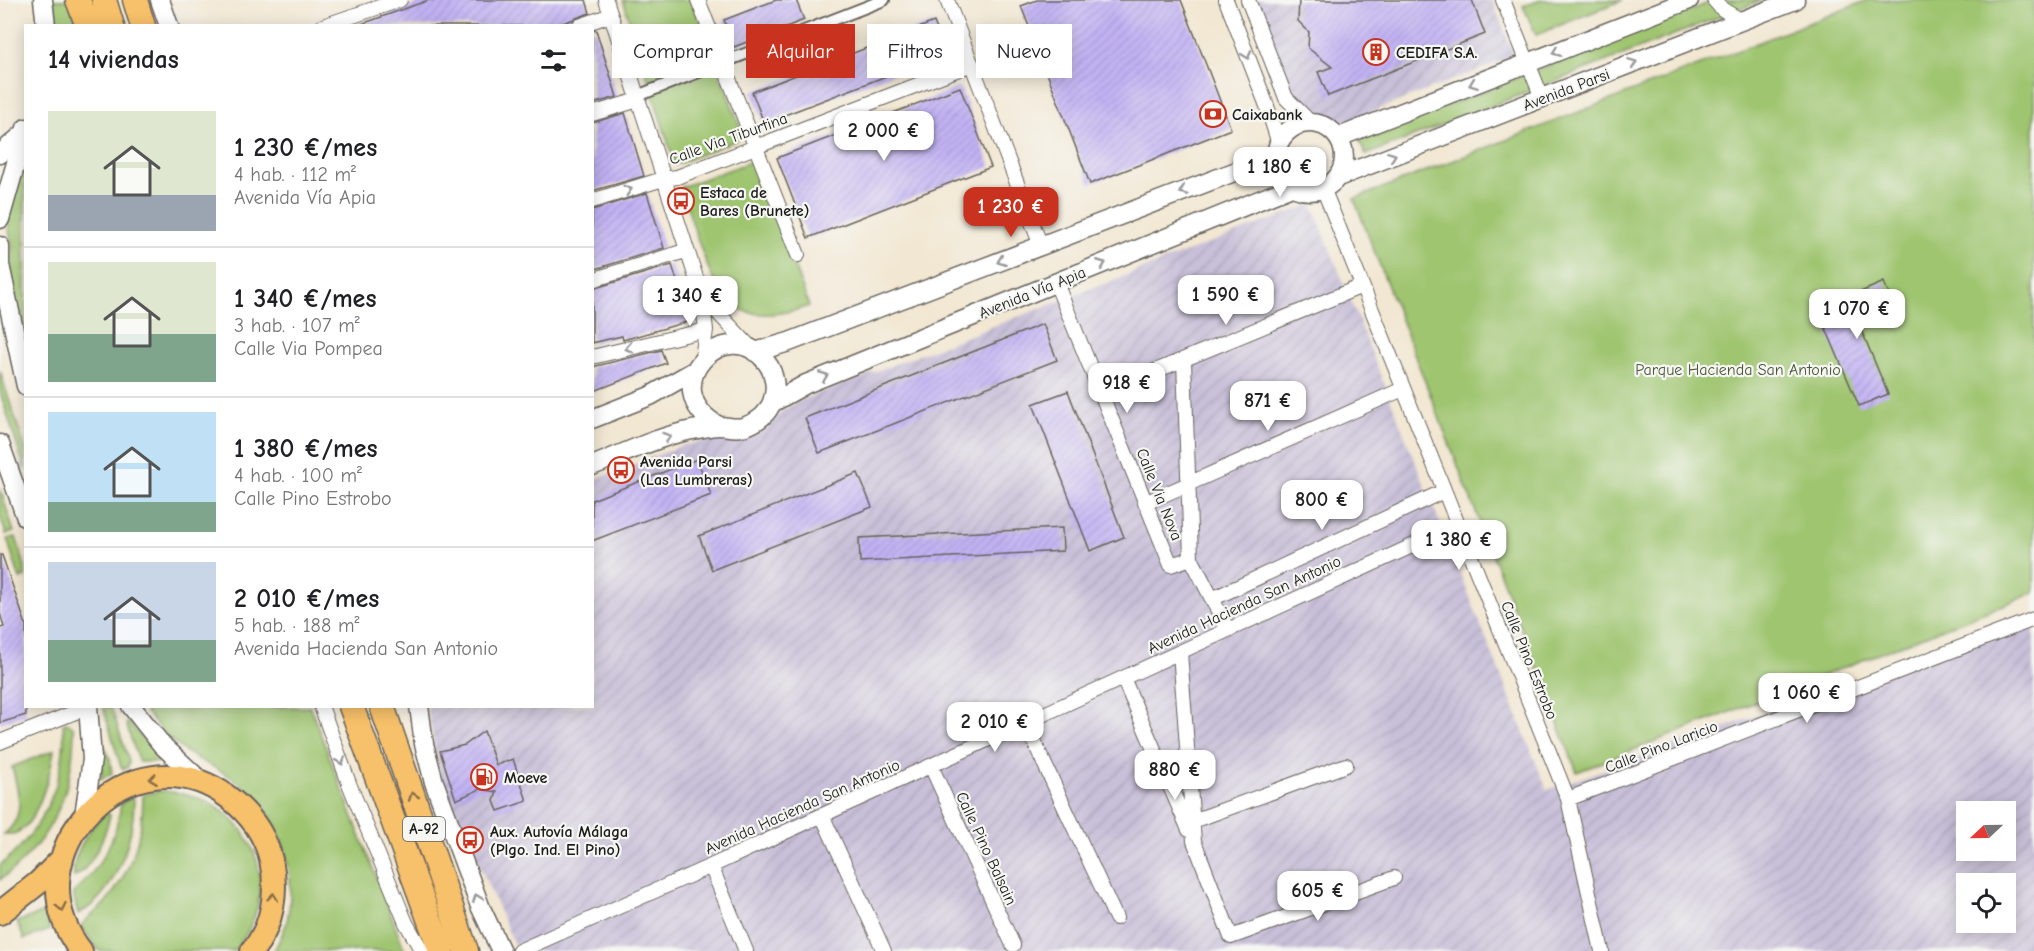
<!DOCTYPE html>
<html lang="es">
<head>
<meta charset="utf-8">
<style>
  body { margin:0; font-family:"Comic Neue",sans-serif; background:#f2f2f2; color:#202124; height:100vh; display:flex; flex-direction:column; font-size:22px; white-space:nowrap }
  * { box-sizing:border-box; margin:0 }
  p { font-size:20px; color:#757577 }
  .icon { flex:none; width:33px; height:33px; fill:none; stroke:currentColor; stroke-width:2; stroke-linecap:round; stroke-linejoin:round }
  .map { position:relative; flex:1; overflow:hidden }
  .details { position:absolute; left:24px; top:24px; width:570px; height:684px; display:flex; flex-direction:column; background:#fff; border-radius:0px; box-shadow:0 3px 15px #0003 }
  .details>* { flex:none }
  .guide { position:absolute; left:612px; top:24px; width:570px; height:54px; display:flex; gap:12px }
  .needle { width:39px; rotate:248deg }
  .controls { position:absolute; left:1956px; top:801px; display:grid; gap:12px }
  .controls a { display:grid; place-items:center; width:60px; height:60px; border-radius:0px; background:#fff; box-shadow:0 3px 15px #0003; font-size:30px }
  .price { position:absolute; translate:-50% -51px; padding:0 14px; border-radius:12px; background:#fff; color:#222; font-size:20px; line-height:39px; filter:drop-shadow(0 2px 3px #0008) }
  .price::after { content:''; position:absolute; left:50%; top:36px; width:18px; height:14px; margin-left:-9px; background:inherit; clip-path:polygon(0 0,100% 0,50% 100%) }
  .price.current { background:#c8321e; color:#fff }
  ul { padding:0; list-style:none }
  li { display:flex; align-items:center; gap:18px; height:150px; padding:0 24px }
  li+li { border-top:2px solid #e0e0e0 }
  li span { display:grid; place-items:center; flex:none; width:168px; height:120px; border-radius:0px; color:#555 }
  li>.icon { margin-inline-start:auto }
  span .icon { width:72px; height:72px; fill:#fffc; stroke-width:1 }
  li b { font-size:26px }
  h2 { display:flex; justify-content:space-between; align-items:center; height:72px; padding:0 24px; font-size:26px }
  .chip { padding:0 21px; border-radius:0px; background:#fff; box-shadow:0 3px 15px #0003; font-size:21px; line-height:54px }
  .chip.current { background:#c8321e; color:#fff }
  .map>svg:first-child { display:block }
</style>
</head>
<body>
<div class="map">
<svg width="2034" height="951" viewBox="0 0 2034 951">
  <defs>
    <pattern id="industrial-furrows" width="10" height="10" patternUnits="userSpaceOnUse" patternTransform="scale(1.5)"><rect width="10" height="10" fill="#c8bfd8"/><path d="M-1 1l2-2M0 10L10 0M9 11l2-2" fill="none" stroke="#aba4b9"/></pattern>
    <pattern id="building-hatch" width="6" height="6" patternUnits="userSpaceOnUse" patternTransform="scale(1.5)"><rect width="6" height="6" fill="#c2b2f4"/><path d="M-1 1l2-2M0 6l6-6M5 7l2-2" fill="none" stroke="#a698d1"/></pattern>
  </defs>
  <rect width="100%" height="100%" fill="#f6f6f2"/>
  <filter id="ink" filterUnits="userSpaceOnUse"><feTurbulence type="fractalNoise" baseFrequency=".0167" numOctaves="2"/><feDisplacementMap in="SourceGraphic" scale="12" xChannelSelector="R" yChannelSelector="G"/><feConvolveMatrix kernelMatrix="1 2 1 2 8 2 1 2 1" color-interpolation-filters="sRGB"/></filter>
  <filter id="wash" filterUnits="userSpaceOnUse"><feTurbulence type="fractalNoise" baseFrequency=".008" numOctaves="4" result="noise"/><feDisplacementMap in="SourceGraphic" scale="24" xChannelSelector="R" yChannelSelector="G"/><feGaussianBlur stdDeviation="1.35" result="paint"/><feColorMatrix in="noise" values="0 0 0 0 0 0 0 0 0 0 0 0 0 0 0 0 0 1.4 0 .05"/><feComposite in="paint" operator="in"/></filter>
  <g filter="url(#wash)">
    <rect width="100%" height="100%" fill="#f2e7d2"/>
    <path fill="url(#industrial-furrows)" fill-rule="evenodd" d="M1254,0H1492L1514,56L1338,125L1289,89Z
      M1312,204L1547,790L2034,618V951H517L440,775L427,707L592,706L593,480L684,445L716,439L734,441L750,438L766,429L783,410L804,399ZM1966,812H2006V850H1966ZM1966,884H2006V922H1966Z"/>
    <path fill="#9fc570" stroke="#5e7046" stroke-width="1.5" d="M54,0H69L78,25H57Z
      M623,0H692L742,132L737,140L675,165Z
      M1541,0H1623L1536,35L1523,6Z
      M1716,0H1763L1366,155L1359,140Z
      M1868,0H2034V593L1577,772L1354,199Z
      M25,161V354L11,269L12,246L8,224L10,202Z
      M750,162H756L809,306C786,314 754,320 732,305C710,291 690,214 681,187Z
      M0,371L25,448V470L0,392Z
      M0,488L14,532L6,534L0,516Z
      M16,537L25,566V577L20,579L7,539Z
      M103,707H111L129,761L128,767L123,769L121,767Z
      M142,707H310L405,951H274C278,942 285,931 287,921C298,871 281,812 238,782C221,769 200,762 183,750C166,737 154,723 142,707Z
      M128,722L160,758L158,762H139L126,724Z
      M67,723L74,728C74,790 51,843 0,880V865C43,832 68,777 63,724Z
      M104,746L110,758L112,773L102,779L101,776L102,747Z
      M54,750C51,771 38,822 18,832C13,835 8,834 4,834C27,816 18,791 12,767Z
      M159,791C247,792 292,883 234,951H99L81,926C87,917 98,911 105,903C132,872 143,836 143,795Z
      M131,798L134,800C134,839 115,896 78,914L73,893C100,869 117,839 121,803Z
      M106,813L110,815C106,834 92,868 74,877C71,853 90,828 106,813Z
      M44,912L50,930L24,939L17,922Z"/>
    <g id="blocks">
      <path fill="url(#building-hatch)" d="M429,0H586L590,13L555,26H356Z
        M776,0H796L804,20L734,47L724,20Z
        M1037,0H1181L1231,129L1090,184L1021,6Z
        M1299,0H1472L1485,34L1328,96L1318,72L1332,67L1308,48L1309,32L1298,21Z
        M934,22L946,53L764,123L752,92Z
        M596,30L617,97L592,104V31Z
        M960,87L991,167L808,238L777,158Z
        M625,113L644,176L592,191V123Z
        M647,193L664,248L592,270V210Z
        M672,265L690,321L623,340L622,336L592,343V289Z
        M1884,282L1891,299L1881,303L1885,313L1859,324L1888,394L1859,406L1818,310Z
        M1043,324L1057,360L819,453L805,418Z
        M661,350L666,363L592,392V367Z
        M1068,391L1124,537L1090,551L1033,404Z
        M697,459L711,495L592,541V500Z
        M858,473L872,507L712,570L699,536Z
        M1062,528L1063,551L860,562L859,538Z
        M0,555H2L26,625V715L0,723V628L4,627L0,613Z
        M484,731L496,765L513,759L527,801L498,811L494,801L497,792L480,789L456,800L440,751L465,745Z"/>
    </g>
  </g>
  <g filter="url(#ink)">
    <use href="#blocks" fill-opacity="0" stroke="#67635c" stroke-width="1.5"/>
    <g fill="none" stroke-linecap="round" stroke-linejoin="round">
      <defs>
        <path id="pedestrian" d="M637,96L884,0"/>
        <path id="minor" d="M606,0L702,296L706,330L702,359
          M698,0L798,255
          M947,0L1041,246
          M1226,0L1267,106L1279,144
          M1248,0L1286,98L1310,122
          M1503,0L1542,98
          M1714,0L1722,9L1742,21
          M323,26L400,0
          M579,26L611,15
          M592,114L638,100
          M1323,188L1568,799L1602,951
          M592,201L663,179L677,177L972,64
          M592,280L685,251
          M1056,283L1171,565L1191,558
          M702,296L753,350
          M592,357L706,330
          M1184,361L1191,558L1228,630
          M1102,393L1362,286
          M1145,503L1403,389
          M1212,599L1444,491
          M1180,652L1194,841L1231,937L1394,878
          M1123,678L1189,830
          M321,706L350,786L406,923L422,951
          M1025,722L1116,918
          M0,742L88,707
          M931,766L1013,945
          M1568,799L2034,619
          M822,815L884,951
          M1193,821L1346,765
          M711,866L746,951
          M519,951L711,866L1458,525"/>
        <path id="tertiary" d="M43,0L46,26
          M160,0L169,26
          M1276 157a34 34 0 1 1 68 0a34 34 0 1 1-68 0Z
          M1339,137L1689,0
          M0,154L22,135
          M1338,177L1795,0
          M0,219L26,128
          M0,246V266
          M0,265L26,386
          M755,352L789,342L1276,156
          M772,403L806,384L1294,186
          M592,419L650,396L694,371
          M0,444L26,518
          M592,466C625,453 657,437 692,430C700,429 710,426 719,426C729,426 736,430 746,426C757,422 768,414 772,402C777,390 775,374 767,363C727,309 651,388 719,426
          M131,706L162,745L203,783
          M419,706L424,744L434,782L480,906L501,951
          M84,816L92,759L88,706"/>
        <path id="primary" d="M0,913L38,883L62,859
          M81,951C6,855 130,725 228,797C249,813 265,834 271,860C278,891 273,926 252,951"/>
        <path id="trunk" d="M78,0L88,26
          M104,0L112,26
          M135,0L143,26
          M351,706L441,951
          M382,706L466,951"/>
      </defs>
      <use href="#pedestrian" stroke="#67635c" stroke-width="14"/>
      <use href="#minor" stroke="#67635c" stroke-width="16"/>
      <use href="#tertiary" stroke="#67635c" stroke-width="21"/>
      <use href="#primary" stroke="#67635c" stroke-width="26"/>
      <use href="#trunk" stroke="#67635c" stroke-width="27"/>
      <use href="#pedestrian" stroke="#fff" stroke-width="10"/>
      <use href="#minor" stroke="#fff" stroke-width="14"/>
      <use href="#tertiary" stroke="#fff" stroke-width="18"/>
      <use href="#primary" stroke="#f7c06b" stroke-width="22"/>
      <use href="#trunk" stroke="#f7c06b" stroke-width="24"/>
    </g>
    <defs><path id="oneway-chevron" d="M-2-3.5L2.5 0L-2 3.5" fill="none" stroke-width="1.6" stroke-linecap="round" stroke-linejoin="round" transform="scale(1.5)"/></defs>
    <g stroke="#999">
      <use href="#oneway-chevron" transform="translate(1556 52) rotate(159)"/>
      <use href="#oneway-chevron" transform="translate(1247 55) rotate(69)"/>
      <use href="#oneway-chevron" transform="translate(1633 63) rotate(-21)"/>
      <use href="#oneway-chevron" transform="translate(1473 84) rotate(159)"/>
      <use href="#oneway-chevron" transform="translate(1392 156) rotate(-21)"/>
      <use href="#oneway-chevron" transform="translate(628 190) rotate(-17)"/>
      <use href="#oneway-chevron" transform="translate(1183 191) rotate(159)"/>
      <use href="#oneway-chevron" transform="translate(1001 261) rotate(159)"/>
      <use href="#oneway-chevron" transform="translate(1102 264) rotate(-22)"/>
      <use href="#oneway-chevron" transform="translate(629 348) rotate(167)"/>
      <use href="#oneway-chevron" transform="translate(824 376) rotate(-22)"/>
      <use href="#oneway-chevron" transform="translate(667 437) rotate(-18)"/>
      <use href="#oneway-chevron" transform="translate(341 761) rotate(70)"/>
      <use href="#oneway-chevron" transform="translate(477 898) rotate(-111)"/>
    </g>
    <g stroke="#8a6e44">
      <use href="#oneway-chevron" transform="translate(153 779) rotate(173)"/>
      <use href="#oneway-chevron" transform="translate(413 796) rotate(-109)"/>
      <use href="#oneway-chevron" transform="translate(273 897) rotate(-84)"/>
      <use href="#oneway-chevron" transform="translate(61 907) rotate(78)"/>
    </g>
  </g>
  <defs>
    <symbol id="building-ring" viewBox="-11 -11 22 22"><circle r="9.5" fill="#f6f6f2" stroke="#c8321e" stroke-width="1.5"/><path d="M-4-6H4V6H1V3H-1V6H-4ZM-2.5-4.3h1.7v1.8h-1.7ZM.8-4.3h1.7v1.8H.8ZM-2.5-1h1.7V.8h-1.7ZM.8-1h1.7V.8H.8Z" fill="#c8321e"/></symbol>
    <symbol id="bank-ring" viewBox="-11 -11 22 22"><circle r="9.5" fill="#f6f6f2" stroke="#c8321e" stroke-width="1.5"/><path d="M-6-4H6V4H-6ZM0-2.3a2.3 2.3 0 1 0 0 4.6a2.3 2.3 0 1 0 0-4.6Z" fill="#c8321e"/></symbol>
    <symbol id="bus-ring" viewBox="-11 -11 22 22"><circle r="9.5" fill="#f6f6f2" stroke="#c8321e" stroke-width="1.5"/><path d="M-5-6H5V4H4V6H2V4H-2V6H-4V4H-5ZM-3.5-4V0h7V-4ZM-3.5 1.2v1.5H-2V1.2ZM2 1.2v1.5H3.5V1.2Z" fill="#c8321e"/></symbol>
    <symbol id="fuel-ring" viewBox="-11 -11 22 22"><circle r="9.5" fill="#f6f6f2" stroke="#c8321e" stroke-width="1.5"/><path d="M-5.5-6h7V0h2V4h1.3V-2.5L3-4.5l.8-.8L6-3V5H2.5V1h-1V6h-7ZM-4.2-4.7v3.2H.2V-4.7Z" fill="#c8321e"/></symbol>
  </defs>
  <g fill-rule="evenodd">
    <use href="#building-ring" x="1361" y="37" width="30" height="30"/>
    <use href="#bank-ring" x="1198" y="99" width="30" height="30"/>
    <use href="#bus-ring" x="666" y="186" width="30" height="30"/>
    <use href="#bus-ring" x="606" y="455" width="30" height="30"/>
    <use href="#fuel-ring" x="469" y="762" width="30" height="30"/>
    <use href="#bus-ring" x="455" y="825" width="30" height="30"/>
  </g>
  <g text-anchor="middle" stroke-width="4.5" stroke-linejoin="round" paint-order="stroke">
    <rect fill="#f6f6f2" stroke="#5d5d5c" stroke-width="1.5" x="403" y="817" width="42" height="24" rx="4.5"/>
    <g font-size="15" font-weight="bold" fill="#1c1c1c">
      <text x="424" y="834">A-92</text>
    </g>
    <g font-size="16" font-weight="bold" fill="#1c1c1c" stroke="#f6f6f2" text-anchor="start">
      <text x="1396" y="58">CEDIFA S.A.</text>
      <text x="1232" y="120">Caixabank</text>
      <text x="700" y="198">Estaca de<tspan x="700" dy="18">Bares (Brunete)</tspan></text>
      <text x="640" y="467">Avenida Parsi<tspan x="640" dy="18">(Las Lumbreras)</tspan></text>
      <text x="504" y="783">Moeve</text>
      <text x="490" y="837">Aux. Autovía Málaga<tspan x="490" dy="18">(Plgo. Ind. El Pino)</tspan></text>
    </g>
    <g font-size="16" fill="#1c1c1c" stroke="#f6f6f2">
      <text transform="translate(1566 89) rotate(-21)" y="6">Avenida Parsi</text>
      <text transform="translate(728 138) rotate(-20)" y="6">Calle Via Tiburtina</text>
      <text transform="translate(1032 292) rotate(-22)" y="6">Avenida Vía Apia</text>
      <text transform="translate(1160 494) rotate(68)" y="6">Calle Via Nova</text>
      <text transform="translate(1244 604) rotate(-25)" y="6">Avenida Hacienda San Antonio</text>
      <text transform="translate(1530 660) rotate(68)" y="6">Calle Pino Estrobo</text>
      <text transform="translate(1661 746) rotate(-21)" y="6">Calle Pino Laricio</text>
      <text transform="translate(802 806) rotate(-24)" y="6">Avenida Hacienda San Antonio</text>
      <text transform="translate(987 848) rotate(65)" y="6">Calle Pino Balsain</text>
    </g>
    <g font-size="16" fill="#4a5739" stroke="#f6f6f2">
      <text x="1738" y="375">Parque Hacienda San Antonio</text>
    </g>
  </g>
</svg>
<div class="controls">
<a><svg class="needle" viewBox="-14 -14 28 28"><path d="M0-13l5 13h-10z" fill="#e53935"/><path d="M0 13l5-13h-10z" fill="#757577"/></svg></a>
<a><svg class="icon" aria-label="locate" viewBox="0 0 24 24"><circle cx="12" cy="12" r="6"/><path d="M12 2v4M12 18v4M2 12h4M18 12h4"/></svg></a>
</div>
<b class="price" style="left:884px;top:162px">2 000 €</b>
<b class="price" style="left:1280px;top:198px">1 180 €</b>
<b class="price current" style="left:1011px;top:238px">1 230 €</b>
<b class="price" style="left:1226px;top:326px">1 590 €</b>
<b class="price" style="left:690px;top:327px">1 340 €</b>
<b class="price" style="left:1857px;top:340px">1 070 €</b>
<b class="price" style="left:1127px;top:414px">918 €</b>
<b class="price" style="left:1268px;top:432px">871 €</b>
<b class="price" style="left:1322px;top:531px">800 €</b>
<b class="price" style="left:1459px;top:571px">1 380 €</b>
<b class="price" style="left:1807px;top:724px">1 060 €</b>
<b class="price" style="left:995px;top:753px">2 010 €</b>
<b class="price" style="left:1175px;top:801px">880 €</b>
<b class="price" style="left:1318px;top:922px">605 €</b>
<div class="guide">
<a class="chip">Comprar</a>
<a class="chip current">Alquilar</a>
<a class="chip">Filtros</a>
<a class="chip">Nuevo</a>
</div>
<section class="details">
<h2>14 viviendas<svg class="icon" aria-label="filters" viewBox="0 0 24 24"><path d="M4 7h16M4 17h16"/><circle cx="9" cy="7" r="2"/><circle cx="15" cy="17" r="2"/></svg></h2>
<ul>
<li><span style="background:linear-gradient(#dfe7d0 70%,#9aa5b1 0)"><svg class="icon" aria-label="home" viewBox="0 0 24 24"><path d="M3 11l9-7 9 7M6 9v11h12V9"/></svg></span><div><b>1 230 €/mes</b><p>4 hab. · 112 m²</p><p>Avenida Vía Apia</p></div></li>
<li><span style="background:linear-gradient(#dfe7d0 60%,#7fa58c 0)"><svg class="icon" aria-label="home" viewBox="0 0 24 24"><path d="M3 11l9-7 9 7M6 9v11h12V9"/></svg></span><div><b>1 340 €/mes</b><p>3 hab. · 107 m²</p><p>Calle Via Pompea</p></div></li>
<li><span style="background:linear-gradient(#bfe0f5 75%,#7fa58c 0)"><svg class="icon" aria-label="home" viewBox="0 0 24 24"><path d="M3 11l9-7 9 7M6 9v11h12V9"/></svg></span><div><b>1 380 €/mes</b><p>4 hab. · 100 m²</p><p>Calle Pino Estrobo</p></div></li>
<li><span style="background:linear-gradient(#c9d6e8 65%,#7fa58c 0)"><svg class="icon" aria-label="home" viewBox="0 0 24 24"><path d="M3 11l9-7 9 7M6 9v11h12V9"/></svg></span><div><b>2 010 €/mes</b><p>5 hab. · 188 m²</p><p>Avenida Hacienda San Antonio</p></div></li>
</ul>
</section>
</div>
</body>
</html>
